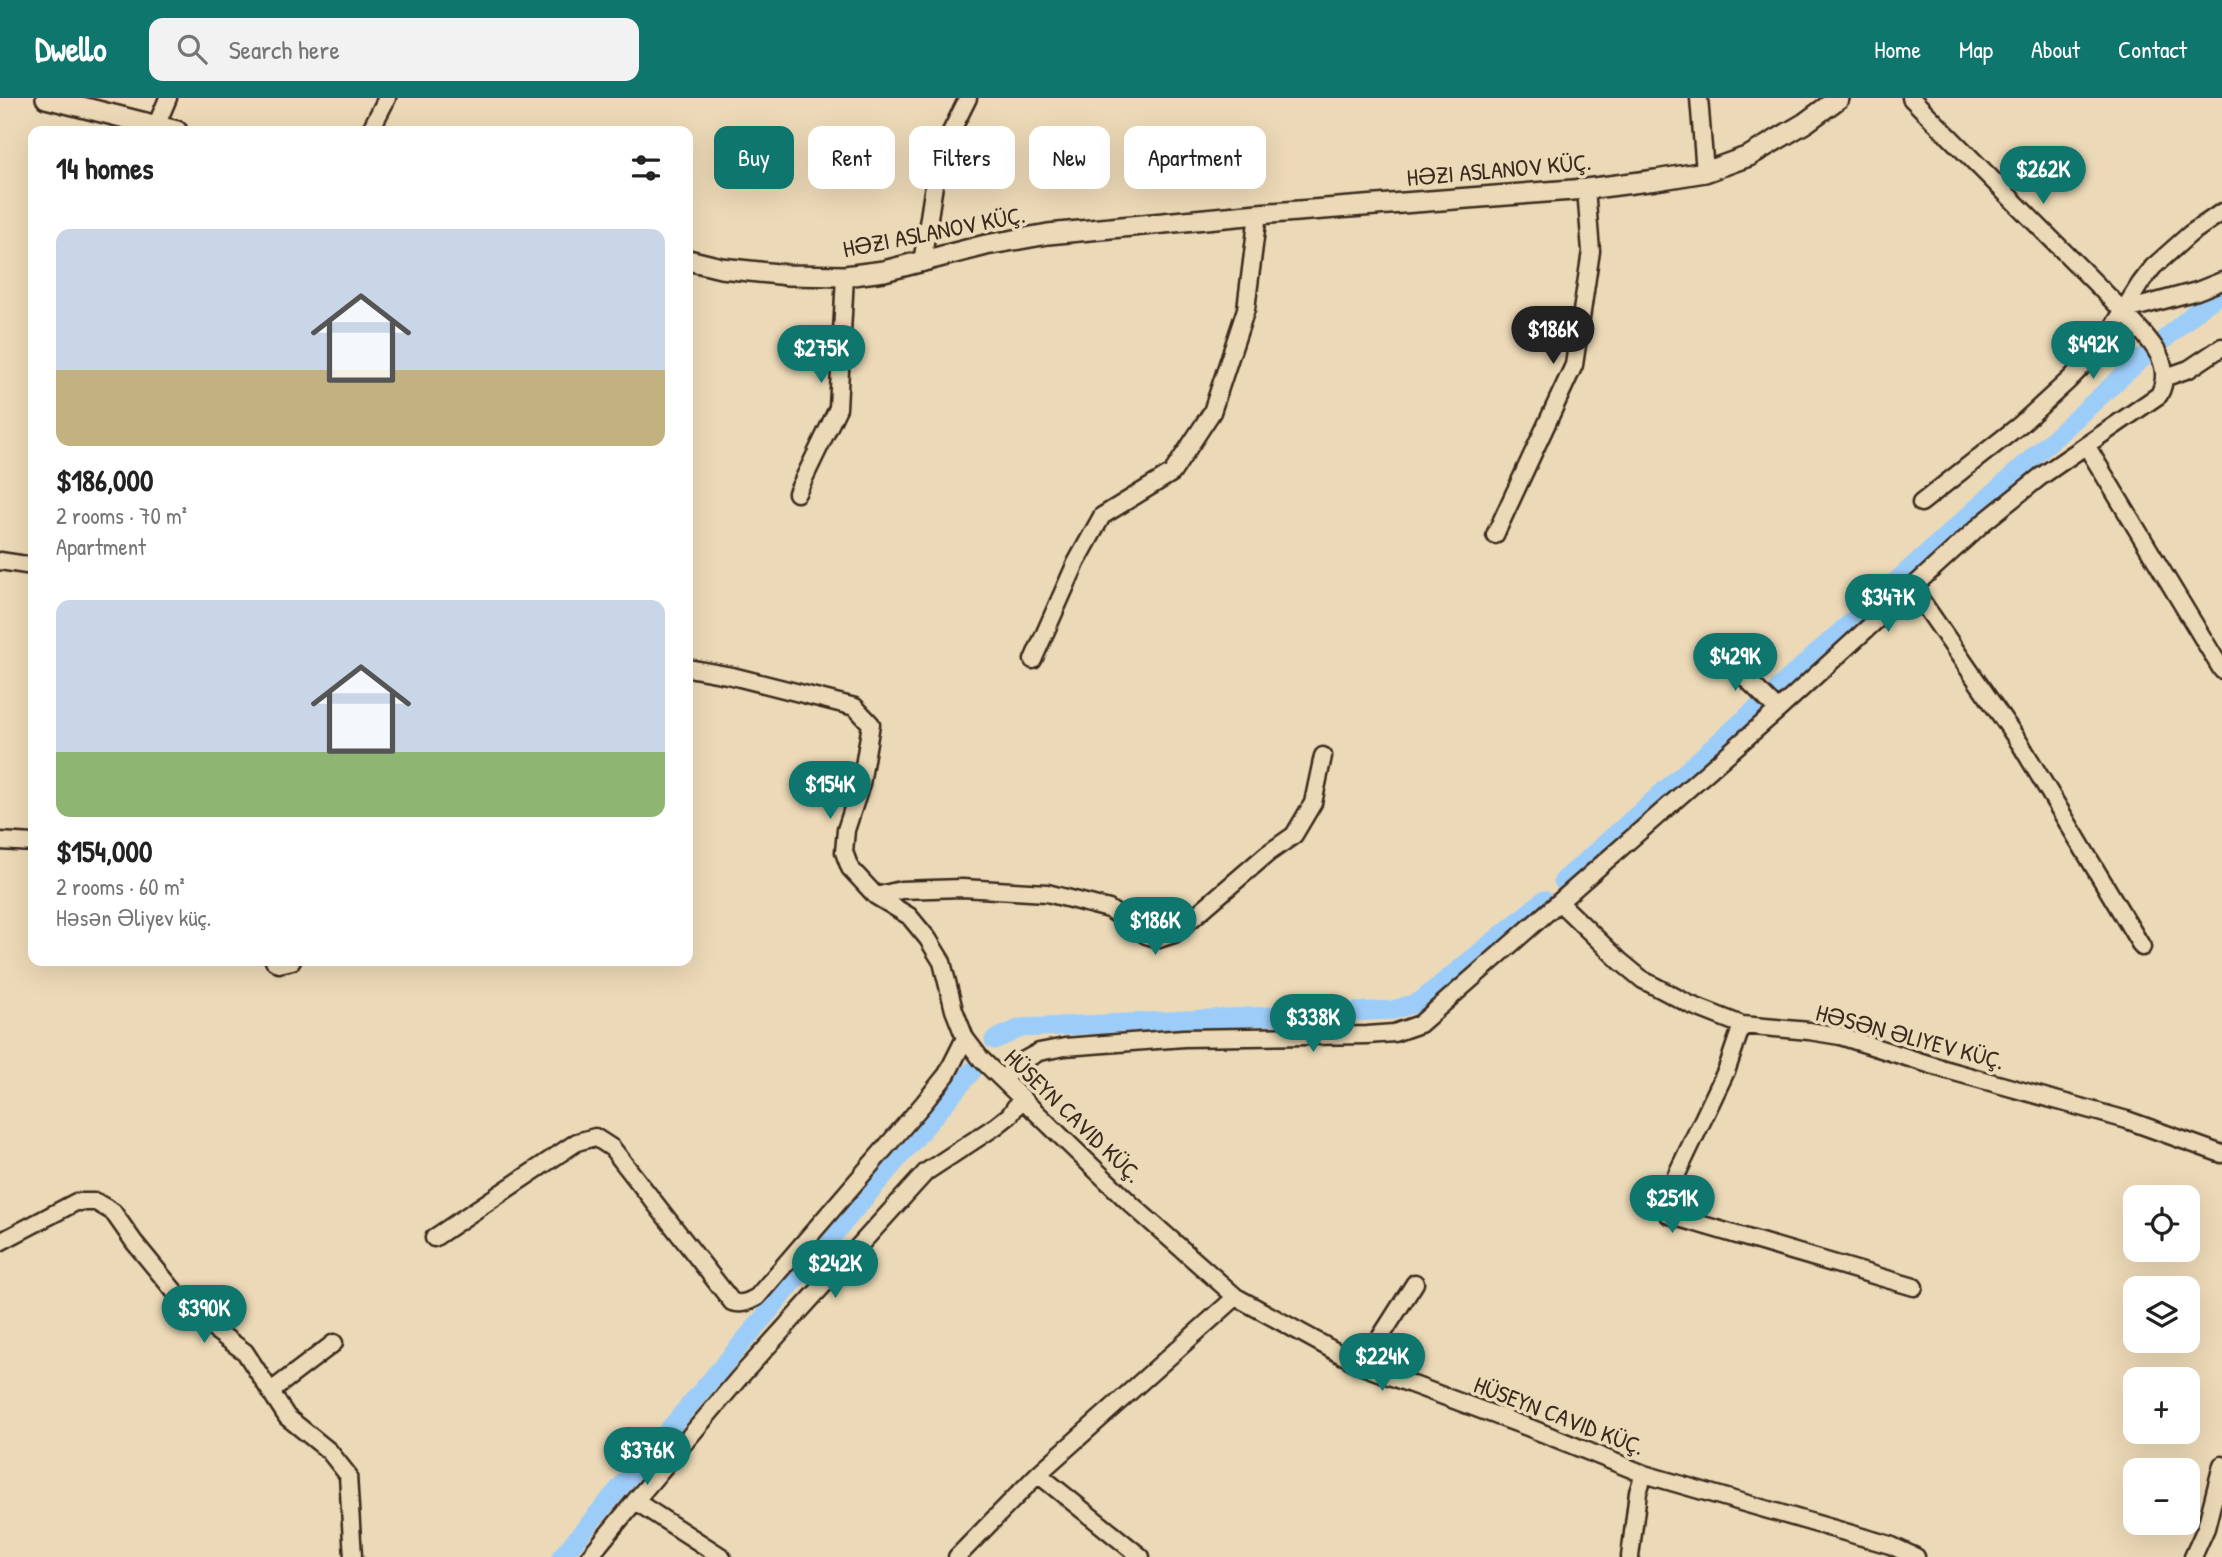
<!DOCTYPE html>
<html lang="en">
<head>
<meta charset="utf-8">
<style>
  body { margin:0; font-family:"Patrick Hand",sans-serif; background:#f2f2f2; color:#222; height:100vh; display:flex; flex-direction:column; font-size:26px; white-space:nowrap }
  * { box-sizing:border-box; margin:0 }
  p { font-size:23px; color:#767676 }
  .icon { flex:none; width:38px; height:38px; fill:none; stroke:currentColor; stroke-width:2; stroke-linecap:round; stroke-linejoin:round }
  .map { position:relative; flex:1; overflow:hidden }
  .side { position:absolute; left:28px; top:28px; width:665px; height:840px; display:flex; flex-direction:column; background:#fff; border-radius:14px; box-shadow:0 7px 28px #0002 }
  .side>* { flex:none }
  .guide { position:absolute; left:714px; top:28px; width:665px; height:63px; display:flex; gap:14px }
  .controls { position:absolute; left:2123px; top:1087px; display:grid; gap:14px }
  .controls a { display:grid; place-items:center; width:77px; height:77px; border-radius:14px; background:#fff; box-shadow:0 7px 28px #0002; font-size:35px }
  .price { position:absolute; translate:-50% -60px; padding:0 16px; border-radius:24px; background:#0f766e; color:#fff; font-size:23px; line-height:46px; filter:drop-shadow(0 2px 4px #0008) }
  .price::after { content:''; position:absolute; left:50%; top:42px; width:21px; height:16px; margin-left:-10px; background:inherit; clip-path:polygon(0 0,100% 0,50% 100%) }
  .price.selected { background:#222; color:#fff }
  ul { padding:0; list-style:none }
  li { display:grid; align-content:center; gap:14px; height:371px; padding:0 28px }
  li span { display:grid; place-items:center; height:217px; border-radius:14px; color:#555 }
  li>.icon { margin-inline-start:auto }
  span .icon { width:126px; height:126px; fill:#fffc; stroke-width:1 }
  li b { font-size:30px }
  h2 { display:flex; justify-content:space-between; align-items:center; height:84px; padding:0 28px; font-size:30px }
  .tag { padding:0 24px; border-radius:14px; background:#fff; box-shadow:0 7px 28px #0002; font-size:24px; line-height:63px }
  .tag.selected { background:#0f766e; color:#fff }
  header { display:flex; align-items:center; gap:42px; box-sizing:border-box; height:98px; padding:0 35px; background:#0f766e; color:#fff }
  header strong { font-size:33px }
  nav { display:flex; gap:38px; margin-inline-start:auto; font-size:24px }
  .search { width:490px; height:63px; background:#f2f2f2; display:flex; align-items:center; gap:18px; box-sizing:border-box; padding:0 24px; border-radius:14px; color:#767676; font-size:26px }
  .map>svg:first-child { display:block }
</style>
</head>
<body>
<header>
<strong>Dwello</strong>
<div class="search"><svg class="icon" aria-label="search" viewBox="0 0 24 24"><circle cx="10" cy="10" r="6"/><path d="M15 15l6 6"/></svg>Search here</div>
<nav><a>Home</a><a>Map</a><a>About</a><a>Contact</a></nav>
</header>
<div class="map">
<svg width="2222" height="1459" viewBox="0 0 2222 1459">
  <rect width="100%" height="100%" fill="#ecd9b7"/>
  <filter id="ink" filterUnits="userSpaceOnUse"><feTurbulence type="fractalNoise" baseFrequency=".0143" numOctaves="2"/><feDisplacementMap in="SourceGraphic" scale="14" xChannelSelector="R" yChannelSelector="G"/><feConvolveMatrix kernelMatrix="1 2 1 2 8 2 1 2 1" color-interpolation-filters="sRGB"/></filter>
  <g filter="url(#ink)">
    <g fill="none" stroke-linecap="round" stroke-linejoin="round">
      <path stroke="#9ccdf9" stroke-width="19" d="M1778,590L2127,274L2200,210L2222,195
        M1563,783L1758,609
        M994,942L1021,930L1393,912L1419,904L1544,802
        M561,1459L973,972"/>
      <defs>
        <path id="minor" d="M1699,0L1705,74
          M154,33L168,0
          M370,33L387,0
          M922,165L936,74L947,42L968,0
          M2123,213L2197,193L2222,183
          M2166,279L2189,271L2222,249
          M2086,347L2222,572
          M797,395L838,310L845,178
          M1921,405L2021,326L2069,282L2100,250L2140,186L2153,169L2190,136L2222,114
          M1495,437L1574,267L1591,153L1586,91
          M0,463L33,468
          M1912,489L2021,647L2142,849
          M1718,553L1778,612
          M1033,562L1076,465L1102,418L1172,375L1212,314L1246,211L1258,116
          M688,570L732,578L855,609L871,626L861,686L846,732L844,754L850,770L876,798L909,818L928,841L942,864L954,912L965,940L981,961L1132,1107L1236,1199L1362,1268L1530,1330L1644,1376L1890,1447L1916,1459
          M0,743L33,745
          M876,798L901,792L962,790L1047,795L1109,811L1146,837L1159,841L1174,836L1267,756L1294,737L1313,705L1323,658
          M1559,804L1620,863L1643,882L1691,907L1742,927L1809,933L1840,938L1947,972L2127,1022L2222,1056
          M274,863L279,866L292,863
          M1742,927L1727,971L1665,1101L1664,1111L1669,1117L1914,1189
          M1003,981L1021,964L1039,954L1065,949L1184,940L1367,937L1394,935L1420,926L1778,612L1984,424L2040,379L2159,297C2177,263 2144,237 2123,213L1911,0
          M434,1140L577,1044L595,1039L612,1050L732,1204C742,1207 748,1204 757,1199L923,1006L947,976L965,940
          M0,1144L76,1104H96L113,1114L134,1144L193,1216L245,1254L287,1319L329,1353L348,1377L353,1459
          M1362,1268L1415,1185
          M271,1293L334,1245
          M1038,1376L1141,1459
          M635,1403L739,1280L926,1074L996,1028L1010,1017L1022,999
          M589,1459L635,1403L722,1459
          M957,1459L1038,1376L1236,1199
          M1630,1459L1638,1394L1644,1376
          M2193,1459L2206,1430L2222,1367"/>
        <path id="tertiary" d="M46,0L177,33
          M688,162L721,170L788,177L845,178L884,173L986,147L1048,136L1258,116L1586,91L1656,82L1705,74L1749,58L1805,25L1839,0"/>
      </defs>
      <use href="#minor" stroke="#3b2a1e" stroke-width="21"/>
      <use href="#tertiary" stroke="#3b2a1e" stroke-width="24"/>
      <use href="#minor" stroke="#ecd9b7" stroke-width="16"/>
      <use href="#tertiary" stroke="#ecd9b7" stroke-width="19"/>
    </g>
  </g>
  <g text-anchor="middle" stroke-width="7" stroke-linejoin="round" paint-order="stroke">
    <g font-size="24" fill="#3b2a1e" stroke="#ecd9b7">
      <text transform="translate(1499 72) rotate(-5)" y="8">HƏZI ASLANOV KÜÇ.</text>
      <text transform="translate(934 134) rotate(-11)" y="8">HƏZI ASLANOV KÜÇ.</text>
      <text transform="translate(1910 939) rotate(15)" y="8">HƏSƏN ƏLIYEV KÜÇ.</text>
      <text transform="translate(1073 1018) rotate(44)" y="8">HÜSEYN CAVID KÜÇ.</text>
      <text transform="translate(1559 1318) rotate(21)" y="8">HÜSEYN CAVID KÜÇ.</text>
    </g>
  </g>
</svg>
<div class="controls">
<a><svg class="icon" aria-label="locate" viewBox="0 0 24 24"><circle cx="12" cy="12" r="6"/><path d="M12 2v4M12 18v4M2 12h4M18 12h4"/></svg></a>
<a><svg class="icon" aria-label="layers" viewBox="0 0 24 24"><path d="M12 4l9 5-9 5-9-5zM3 14l9 5 9-5"/></svg></a>
<a>+</a>
<a>−</a>
</div>
<b class="price" style="left:2043px;top:108px">$262K</b>
<b class="price selected" style="left:1553px;top:268px">$186K</b>
<b class="price" style="left:2093px;top:283px">$492K</b>
<b class="price" style="left:821px;top:287px">$275K</b>
<b class="price" style="left:1888px;top:536px">$347K</b>
<b class="price" style="left:1735px;top:595px">$429K</b>
<b class="price" style="left:830px;top:723px">$154K</b>
<b class="price" style="left:1155px;top:859px">$186K</b>
<b class="price" style="left:1313px;top:956px">$338K</b>
<b class="price" style="left:1672px;top:1137px">$251K</b>
<b class="price" style="left:835px;top:1202px">$242K</b>
<b class="price" style="left:204px;top:1247px">$390K</b>
<b class="price" style="left:1382px;top:1295px">$224K</b>
<b class="price" style="left:647px;top:1389px">$376K</b>
<div class="guide">
<a class="tag selected">Buy</a>
<a class="tag">Rent</a>
<a class="tag">Filters</a>
<a class="tag">New</a>
<a class="tag">Apartment</a>
</div>
<section class="side">
<h2>14 homes<svg class="icon" aria-label="filters" viewBox="0 0 24 24"><path d="M4 7h16M4 17h16"/><circle cx="9" cy="7" r="2"/><circle cx="15" cy="17" r="2"/></svg></h2>
<ul>
<li><span style="background:linear-gradient(#c9d6e8 65%,#c2b280 0)"><svg class="icon" aria-label="home" viewBox="0 0 24 24"><path d="M3 11l9-7 9 7M6 9v11h12V9"/></svg></span><div><b>$186,000</b><p>2 rooms · 70 m²</p><p>Apartment</p></div></li>
<li><span style="background:linear-gradient(#c9d6e8 70%,#8fb573 0)"><svg class="icon" aria-label="home" viewBox="0 0 24 24"><path d="M3 11l9-7 9 7M6 9v11h12V9"/></svg></span><div><b>$154,000</b><p>2 rooms · 60 m²</p><p>Həsən Əliyev küç.</p></div></li>
</ul>
</section>
</div>
</body>
</html>
